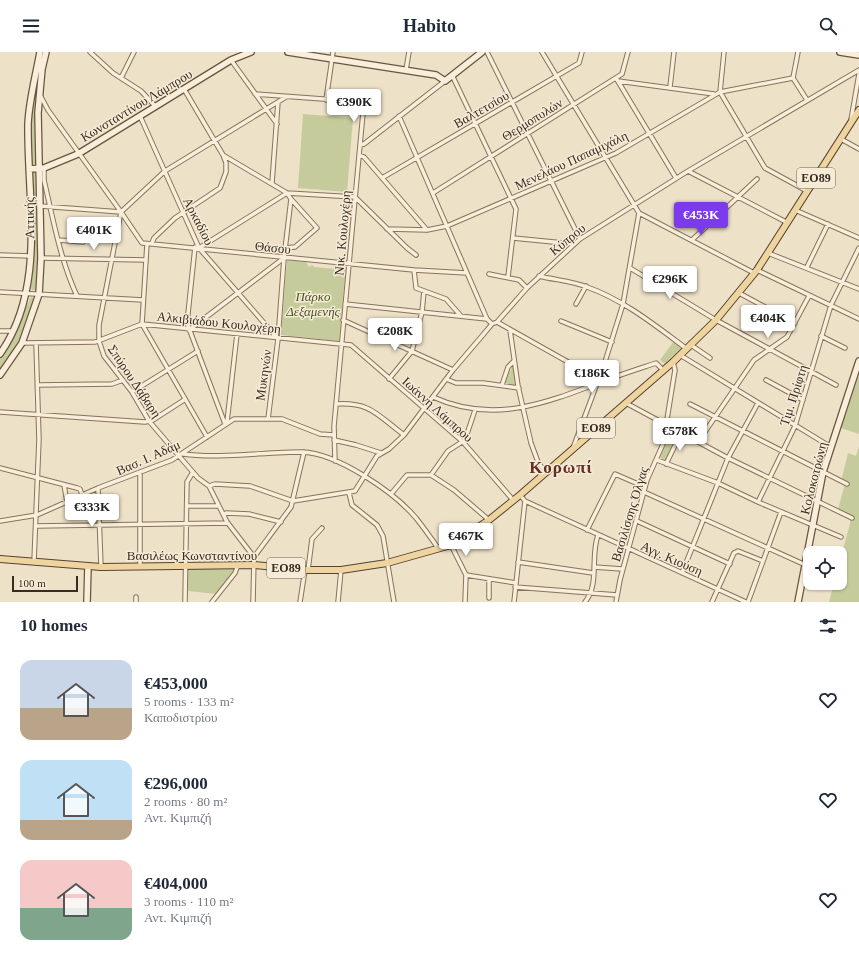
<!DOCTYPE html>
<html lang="en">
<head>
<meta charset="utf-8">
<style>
  body { margin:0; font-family:Georgia,serif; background:#f6f6f7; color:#1f2937; height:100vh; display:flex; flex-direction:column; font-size:15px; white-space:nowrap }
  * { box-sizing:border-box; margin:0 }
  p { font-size:13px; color:#747a83 }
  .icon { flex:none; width:22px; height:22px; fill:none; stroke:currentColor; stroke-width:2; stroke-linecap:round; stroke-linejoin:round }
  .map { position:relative; height:550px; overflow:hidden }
  .drawer { display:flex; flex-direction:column; background:#fff; flex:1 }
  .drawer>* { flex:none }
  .fabs { position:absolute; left:803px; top:494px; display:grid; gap:8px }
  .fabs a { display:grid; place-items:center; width:44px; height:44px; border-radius:8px; background:#fff; box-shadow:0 1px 3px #0004; font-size:20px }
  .scale { position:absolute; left:12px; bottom:10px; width:66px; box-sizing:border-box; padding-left:4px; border:2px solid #392c20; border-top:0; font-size:11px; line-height:14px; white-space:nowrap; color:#392c20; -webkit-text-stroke:3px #f5ebd6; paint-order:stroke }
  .price { position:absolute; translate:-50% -34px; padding:0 9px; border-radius:4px; background:#fff; color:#222; font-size:13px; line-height:26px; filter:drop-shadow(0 1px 2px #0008) }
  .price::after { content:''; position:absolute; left:50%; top:24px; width:12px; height:9px; margin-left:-6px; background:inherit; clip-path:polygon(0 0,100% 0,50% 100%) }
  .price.selected { background:#7c3aed; color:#fff }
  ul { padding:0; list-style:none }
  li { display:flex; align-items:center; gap:12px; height:100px; padding:0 20px }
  li span { display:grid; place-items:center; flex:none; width:112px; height:80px; border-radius:12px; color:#555 }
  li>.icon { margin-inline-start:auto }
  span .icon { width:48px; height:48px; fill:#fffc; stroke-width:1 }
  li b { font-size:17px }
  h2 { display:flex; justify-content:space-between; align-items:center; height:48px; padding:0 20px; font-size:17px }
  header { display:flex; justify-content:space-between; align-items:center; height:52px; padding:0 20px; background:#fff; font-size:18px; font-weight:700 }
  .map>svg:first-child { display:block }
</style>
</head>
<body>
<header><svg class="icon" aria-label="menu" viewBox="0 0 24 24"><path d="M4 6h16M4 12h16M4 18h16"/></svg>Habito<svg class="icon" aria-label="search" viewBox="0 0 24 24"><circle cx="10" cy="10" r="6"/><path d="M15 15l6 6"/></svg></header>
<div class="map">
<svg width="859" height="550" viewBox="0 0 859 550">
  <rect width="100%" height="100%" fill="#ede1c7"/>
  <path fill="#c6cb9b" d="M43,0H44L36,112L34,113L32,110L31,66Z
    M303,62L353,66L347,140L298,136Z
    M33,120H37L40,206L38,238H32L31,236L34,206Z
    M287,208L306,210L309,215L312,213L314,215L336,217L339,214L346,215L339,289L281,283Z
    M31,245L34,246L35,251L20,288L0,320V306L10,290Z
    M674,289L684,295L665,312L660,308Z
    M514,311L518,334L504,331Z
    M858,325H859V382L841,376Z
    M669,375L681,381L667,409L660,406L666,392Z
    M859,394V550H829L834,531H840V508L850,472V467L837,461L845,432L841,430L848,401L856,404Z
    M233,515L235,517V520L217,542L188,539V516Z"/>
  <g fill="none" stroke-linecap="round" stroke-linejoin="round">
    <defs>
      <path id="street" d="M90,0L113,21L141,39L155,54
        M487,0L580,187
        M542,0L639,161L623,252L604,313L573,396
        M798,0L793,26L807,48
        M231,8L277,72
        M406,18L409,0
        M452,23L516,157L508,225
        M121,26L134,0
        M616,26L676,126
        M618,29L714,42
        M670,35L674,0
        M720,40L765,116L807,139
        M720,40L724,0
        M255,42L364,50L334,374L335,409
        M40,43L48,58L121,160L99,273V289L104,304L132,340L149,369L198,426L209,434L227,470L254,505
        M326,48L333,0
        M140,64L199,196L278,287
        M399,64L487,267
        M851,68L859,22
        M841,87L859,97
        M360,93L364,92L445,29
        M223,103L287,141L291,147L284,206L278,287L268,367
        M359,103L364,105L427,178
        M44,116V128C53,167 60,207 77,244
        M688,119L788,171
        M382,126L579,11L582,0
        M272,131L278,50
        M287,141L355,145L407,196L416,203
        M433,141L622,22L628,0
        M40,154L121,160L142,191L414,218L416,236L446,247L461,264
        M795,158L859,186
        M121,160L165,119L286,45
        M639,161L754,221
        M387,177L427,178L447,174L616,101L720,40L793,26
        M513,186L574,192
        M58,188L83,190
        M692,188L757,127
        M152,191L154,186L175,166L220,136L226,120V111L223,103L184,37
        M147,192L142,272L207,385
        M195,195L187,271L225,372
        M199,196L287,141
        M285,196L295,195L317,176L291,147
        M768,201L859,237
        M0,203L31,204
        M41,206L146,208
        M807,215L828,172
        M630,216L716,268L836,333
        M414,218L467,221
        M757,218L859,267
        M489,222L519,228L527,236
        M539,224C555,228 572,229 587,235C624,248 656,274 687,297
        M0,240L143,248
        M739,241L795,271
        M345,252L487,267L492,272
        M576,252L586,234
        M343,268L453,318
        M561,269L612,290
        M497,270L600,328
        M189,278L284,206
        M510,278L518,334L531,391L538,410L546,421
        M0,279H13
        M821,284L845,296
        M22,291L95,290L142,272L351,293L463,390L513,448
        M691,293L710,306
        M680,303L831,395
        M389,327L412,299L422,260L424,239
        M446,327L456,331H483L519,336
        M766,328L803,348
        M38,333L112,332L123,328
        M502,333L508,315L514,309
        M132,340L198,299
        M433,345C492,372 544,352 601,330C619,323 638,317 656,311L663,318
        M626,351L728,406L852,466
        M336,352C371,350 377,363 404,383
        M690,352L847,432
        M0,360L145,370L153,368L184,348
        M227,370L237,282
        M334,388L356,393L381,401
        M698,390L754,308L787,285L809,244
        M183,402C219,407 264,400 302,400C337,401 394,440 416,466C424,476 431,486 438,496
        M657,408L718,431L758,450L841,485
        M666,412L681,381
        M0,416L77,436L80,437L82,443
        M431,423L448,399L465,388L475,358
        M64,433L67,450
        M209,434L215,432L250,434L293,449L355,439L377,404L389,397L404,383L453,318L482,284L492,272L497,270L527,236L580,187L688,119L859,18
        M98,436L101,515
        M644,440L810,515
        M349,441L352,453L377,473L383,484L394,550
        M391,442L407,423H431L454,438L489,468
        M525,449L746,550
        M758,450L795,374L831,253L859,196
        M187,454H219
        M224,463L226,461L249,462L281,470
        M0,469L37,463L98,436L172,408L234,367H282L320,382L334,383
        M637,469L730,512
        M36,474L228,471
        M587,478L615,422L645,435
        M451,493L466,523L465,550
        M34,510L39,387L36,291
        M518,510L593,521
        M140,515V420
        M594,515L622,517
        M308,518L312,487L322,476
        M682,521L728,406L758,351
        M466,523L516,531
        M515,535L617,543
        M489,546V527
        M136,550V545
        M185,550L187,430L193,420
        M212,550L235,521L238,513
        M253,550L254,505L291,455L304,400
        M300,550L305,518
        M338,550L341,518
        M514,550L525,449L520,443
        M585,550C600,532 590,504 598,483
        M616,550L620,528L647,428L663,392L675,318L673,310
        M712,550L734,501L738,499L763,509
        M748,550L781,460"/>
      <path id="secondary" d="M288,0L436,23L445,29L482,0
        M840,0L859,3
        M29,117L44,116L78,102L231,8L251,0
        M0,302C47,235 27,148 28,72C29,48 36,23 40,0
        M0,323L22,291L39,242L41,206L38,61L42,17L46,0
        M87,550L88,514
        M798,550L823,420L859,309"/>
      <path id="primary" d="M0,507L101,515L254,513L308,518H341L387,511L451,493L489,468L520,443L673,310L716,268L757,218L859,58"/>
    </defs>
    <use href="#street" stroke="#88735d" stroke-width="5.5"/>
    <use href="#secondary" stroke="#6a5440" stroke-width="8"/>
    <use href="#primary" stroke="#564131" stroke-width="8"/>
    <use href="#street" stroke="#f8eeda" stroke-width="3.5"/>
    <use href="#secondary" stroke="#f8eeda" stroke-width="5.5"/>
    <use href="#primary" stroke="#eed5a0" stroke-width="6"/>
  </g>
  <g text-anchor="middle" stroke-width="3" stroke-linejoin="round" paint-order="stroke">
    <g fill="#f5ebd6" stroke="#716557" stroke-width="1">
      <rect x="797" y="116" width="38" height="20" rx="3"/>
      <rect x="577" y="366" width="38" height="20" rx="3"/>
      <rect x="267" y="506" width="38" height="20" rx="3"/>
    </g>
    <g font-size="12" font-weight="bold" fill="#392c20">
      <text x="816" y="130">ΕΟ89</text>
      <text x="596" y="380">ΕΟ89</text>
      <text x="286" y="520">ΕΟ89</text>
    </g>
    <g font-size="13" fill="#392c20" stroke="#f5ebd6">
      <text transform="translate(136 53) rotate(-31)" y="5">Κωνσταντίνου Λάμπρου</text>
      <text transform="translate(481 57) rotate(-30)" y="5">Βαλτετσίου</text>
      <text transform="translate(532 67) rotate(-32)" y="5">Θερμοπυλών</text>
      <text transform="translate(571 108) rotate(-25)" y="5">Μενελάου Παπαμιχάλη</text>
      <text transform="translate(29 166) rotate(-91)" y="5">Αττικής</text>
      <text transform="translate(199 169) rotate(63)" y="5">Αρκαδίου</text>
      <text transform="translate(342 181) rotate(-85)" y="5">Νικ. Κουλοχέρη</text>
      <text transform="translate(567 187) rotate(-39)" y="5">Κύπρου</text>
      <text transform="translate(273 195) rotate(6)" y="5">Θάσου</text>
      <text transform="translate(219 270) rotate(6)" y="5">Αλκιβιάδου Κουλοχέρη</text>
      <text transform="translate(263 323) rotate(-82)" y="5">Μυκηνών</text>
      <text transform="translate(135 329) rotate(56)" y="5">Σπύρου Δάβαρη</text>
      <text transform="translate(793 343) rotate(-72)" y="5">Τιμ. Πρίφτη</text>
      <text transform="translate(438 357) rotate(42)" y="5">Ιωάννη Λάμπρου</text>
      <text transform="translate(148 405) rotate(-24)" y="5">Βασ. Ι. Αδάμ</text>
      <text transform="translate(813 426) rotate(-76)" y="5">Κολοκοτρώνη</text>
      <text transform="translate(629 462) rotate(-73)" y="5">Βασιλίσσης Όλγας</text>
      <text x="192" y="508">Βασιλέως Κωνσταντίνου</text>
      <text transform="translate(672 506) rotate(24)" y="5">Αγγ. Κιούση</text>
    </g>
    <g font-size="13" font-style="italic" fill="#4a5427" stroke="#f5ebd6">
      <text x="313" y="249">Πάρκο<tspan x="313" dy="15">Δεξαμενής</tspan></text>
    </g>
    <g font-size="17" font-weight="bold" letter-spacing="1" fill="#642e21" stroke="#f5ebd6">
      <text x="561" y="421">Κορωπί</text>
    </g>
  </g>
</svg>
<div class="fabs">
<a><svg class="icon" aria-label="locate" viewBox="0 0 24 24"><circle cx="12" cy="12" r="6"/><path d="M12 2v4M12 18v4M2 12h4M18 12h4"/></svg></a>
</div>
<div class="scale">100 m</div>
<b class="price" style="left:354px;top:71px">€390K</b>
<b class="price selected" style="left:701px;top:184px">€453K</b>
<b class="price" style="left:94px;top:199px">€401K</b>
<b class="price" style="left:670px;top:248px">€296K</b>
<b class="price" style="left:768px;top:287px">€404K</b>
<b class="price" style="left:395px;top:300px">€208K</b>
<b class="price" style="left:592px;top:342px">€186K</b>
<b class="price" style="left:680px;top:400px">€578K</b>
<b class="price" style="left:92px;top:476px">€333K</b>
<b class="price" style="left:466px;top:505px">€467K</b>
</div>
<section class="drawer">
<h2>10 homes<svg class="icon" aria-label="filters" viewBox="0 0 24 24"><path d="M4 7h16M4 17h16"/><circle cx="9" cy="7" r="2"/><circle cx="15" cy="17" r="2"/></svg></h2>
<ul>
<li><span style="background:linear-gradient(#c9d6e8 60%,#b9a48a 0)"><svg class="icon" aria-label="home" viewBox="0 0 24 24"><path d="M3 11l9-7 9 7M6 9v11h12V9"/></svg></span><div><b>€453,000</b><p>5 rooms · 133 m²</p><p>Καποδιστρίου</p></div><svg class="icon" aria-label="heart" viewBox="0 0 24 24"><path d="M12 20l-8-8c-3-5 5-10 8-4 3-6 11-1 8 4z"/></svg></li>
<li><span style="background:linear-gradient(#bfe0f5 75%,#b9a48a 0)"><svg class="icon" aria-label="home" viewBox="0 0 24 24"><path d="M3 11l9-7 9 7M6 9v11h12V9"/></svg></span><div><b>€296,000</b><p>2 rooms · 80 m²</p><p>Αντ. Κιμπιζή</p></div><svg class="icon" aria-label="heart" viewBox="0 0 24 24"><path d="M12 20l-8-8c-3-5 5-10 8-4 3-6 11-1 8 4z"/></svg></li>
<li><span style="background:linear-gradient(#f6c9c9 60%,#7fa58c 0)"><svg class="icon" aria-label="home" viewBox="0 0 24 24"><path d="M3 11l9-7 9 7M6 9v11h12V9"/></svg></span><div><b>€404,000</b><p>3 rooms · 110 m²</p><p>Αντ. Κιμπιζή</p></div><svg class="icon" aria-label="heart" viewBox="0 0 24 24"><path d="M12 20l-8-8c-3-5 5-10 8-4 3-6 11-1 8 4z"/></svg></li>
</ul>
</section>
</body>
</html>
